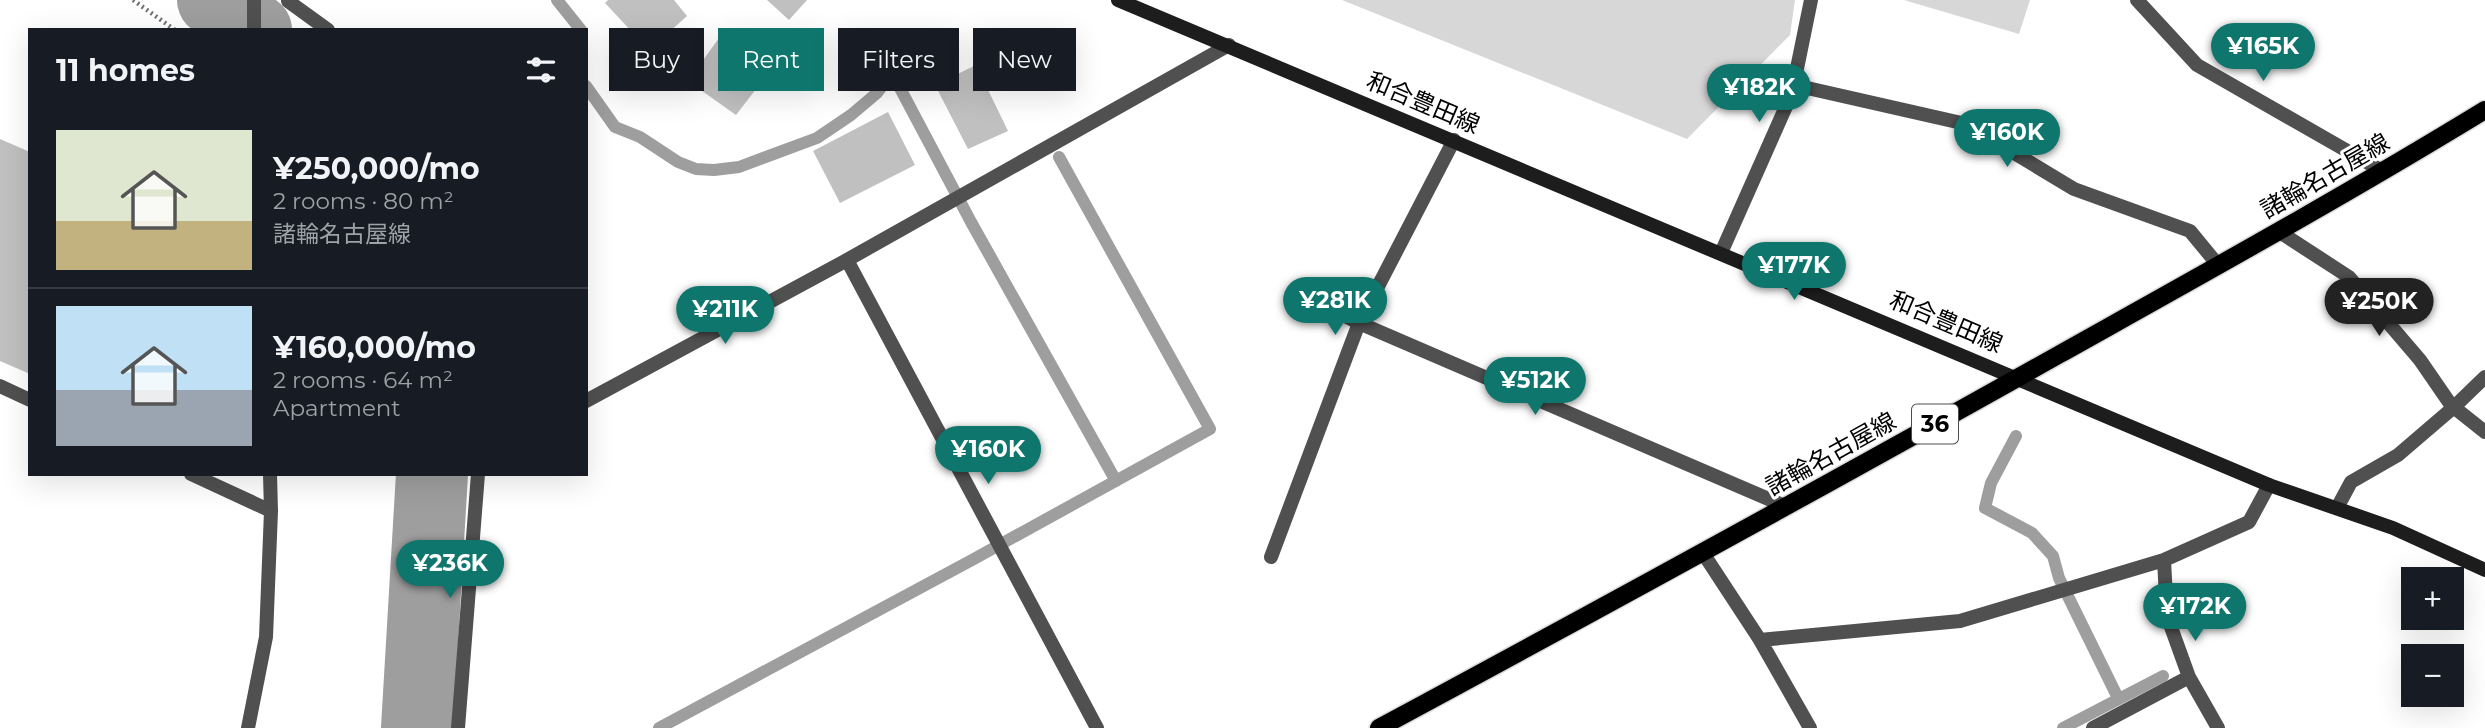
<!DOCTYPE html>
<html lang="en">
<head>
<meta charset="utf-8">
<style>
  body { margin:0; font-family:Montserrat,"Noto Sans JP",sans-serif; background:#242831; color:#f1f3f6; height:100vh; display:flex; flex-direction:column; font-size:26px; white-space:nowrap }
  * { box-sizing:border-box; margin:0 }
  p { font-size:23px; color:#9ea1a6 }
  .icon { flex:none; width:38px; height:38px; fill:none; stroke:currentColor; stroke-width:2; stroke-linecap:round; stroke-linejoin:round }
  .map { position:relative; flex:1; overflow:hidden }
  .sheet { position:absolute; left:28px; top:28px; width:560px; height:448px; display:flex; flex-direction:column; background:#171b24; border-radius:0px; box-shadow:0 7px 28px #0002 }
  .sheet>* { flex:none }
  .hud { position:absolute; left:609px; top:28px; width:665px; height:63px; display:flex; gap:14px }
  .buttons { position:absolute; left:2401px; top:567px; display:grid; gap:14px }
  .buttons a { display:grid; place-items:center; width:63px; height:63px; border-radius:0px; background:#171b24; box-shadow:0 7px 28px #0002; font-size:35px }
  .price { position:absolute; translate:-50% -60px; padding:0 16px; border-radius:24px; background:#0f766e; color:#fff; font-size:23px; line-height:46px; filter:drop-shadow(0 2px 4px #0008) }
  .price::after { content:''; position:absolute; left:50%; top:42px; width:21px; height:16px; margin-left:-10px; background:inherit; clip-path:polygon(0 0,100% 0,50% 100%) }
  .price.selected { background:#222; color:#fff }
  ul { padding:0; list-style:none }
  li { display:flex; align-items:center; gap:21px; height:175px; padding:0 28px }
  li+li { border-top:2px solid #363941 }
  li span { display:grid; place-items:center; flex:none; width:196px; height:140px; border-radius:0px; color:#555 }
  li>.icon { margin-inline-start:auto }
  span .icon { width:84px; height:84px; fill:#fffc; stroke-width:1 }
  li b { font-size:30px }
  h2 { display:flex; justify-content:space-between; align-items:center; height:84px; padding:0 28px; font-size:30px }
  .pill { padding:0 24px; border-radius:0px; background:#171b24; box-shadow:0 7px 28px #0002; font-size:24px; line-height:63px }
  .pill.selected { background:#0f766e; color:#fff }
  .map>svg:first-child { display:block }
</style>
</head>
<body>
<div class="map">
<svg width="2485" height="728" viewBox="0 0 2485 728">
  <rect width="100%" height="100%" fill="#fff"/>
  <path fill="#d7d7d7" d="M1342,0H1795L1790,35L1687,139Z
    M1904,0H2030L2019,34Z"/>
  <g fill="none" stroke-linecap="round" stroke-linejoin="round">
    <path stroke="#9e9e9e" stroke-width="12" d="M557,0L581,30
      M586,86L615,127L640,137L678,162L696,169L714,170L739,167L817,138L851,115L877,93L892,73L971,222L1116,481
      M2016,436L1991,483L1985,508L2032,533L2053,556L2059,578L2118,698
      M659,728L972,560L1210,429L1059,157
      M2063,728L2163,676"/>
    <path stroke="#9e9e9e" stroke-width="72" d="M213,0L256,30
      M417,728L432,474"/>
  </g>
  <path fill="#c0c0c0" d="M608,0H674L687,16L649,50L605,3Z
    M767,0H807L789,20Z
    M719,38L767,75L736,115L688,81Z
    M976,65L1008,131L968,149L935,85Z
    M888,112L915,165L840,203L813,151Z
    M0,139L30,152V374L0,361Z"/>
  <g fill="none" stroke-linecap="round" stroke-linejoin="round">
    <defs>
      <path id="primary" d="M1379,728C1607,605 1834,481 2060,354C2203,274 2346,195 2485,110"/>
    </defs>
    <use href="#primary" stroke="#dbdbdb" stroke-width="21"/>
    <path stroke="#727272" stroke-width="4.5" stroke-dasharray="2 3.5" stroke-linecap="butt" d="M133,0L175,30"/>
    <path stroke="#505050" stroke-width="14" d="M254,0V30
      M2137,0L2197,65L2384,172
      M288,1L328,30
      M1794,85L1966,124L2074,189L2190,231L2218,265
      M2278,231L2349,277L2420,360L2451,405L2485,432
      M1721,253L1792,93L1811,0
      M847,260L1097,728
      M1299,293L1359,323L1787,507
      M0,386L30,400
      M586,401L847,260L1229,45
      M191,474L271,511
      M2337,508L2351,482L2398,455L2454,407L2485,377
      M1703,553L1760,640L1810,728
      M1271,557L1359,323L1454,140
      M2164,560L2167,616L2189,677L2218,728
      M1760,640L1960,621L2164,560L2249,522L2269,485
      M248,728L266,637L271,511L270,474
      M458,728L478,474
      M2093,728L2189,677"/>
    <path stroke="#1d1d1d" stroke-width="14" d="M1118,0L2269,485L2393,528L2485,570"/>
    <use href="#primary" stroke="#000" stroke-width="18"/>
  </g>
  <g text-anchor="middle" stroke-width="6" stroke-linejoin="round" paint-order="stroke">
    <rect fill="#fff" stroke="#4c4c4c" stroke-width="2" x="1912" y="404.5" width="46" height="39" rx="5"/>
    <g font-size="23" font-weight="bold" fill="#000">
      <text x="1935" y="432">36</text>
    </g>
    <g font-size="24" fill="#000" stroke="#fff">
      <text transform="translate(1423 103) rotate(23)" y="8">和合豊田線</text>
      <text transform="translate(2325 176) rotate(-30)" y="8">諸輪名古屋線</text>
      <text transform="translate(1946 322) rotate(23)" y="8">和合豊田線</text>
      <text transform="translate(1831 454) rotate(-29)" y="8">諸輪名古屋線</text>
    </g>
  </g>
</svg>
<div class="buttons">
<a>+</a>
<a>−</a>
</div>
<b class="price" style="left:2263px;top:83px">¥165K</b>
<b class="price" style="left:1759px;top:124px">¥182K</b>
<b class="price" style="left:2007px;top:169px">¥160K</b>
<b class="price" style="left:1794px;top:302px">¥177K</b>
<b class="price" style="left:1335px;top:337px">¥281K</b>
<b class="price selected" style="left:2379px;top:338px">¥250K</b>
<b class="price" style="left:725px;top:346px">¥211K</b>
<b class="price" style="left:1535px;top:417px">¥512K</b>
<b class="price" style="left:988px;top:486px">¥160K</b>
<b class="price" style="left:450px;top:600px">¥236K</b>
<b class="price" style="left:2195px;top:643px">¥172K</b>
<div class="hud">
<a class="pill">Buy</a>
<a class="pill selected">Rent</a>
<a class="pill">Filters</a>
<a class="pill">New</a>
</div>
<section class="sheet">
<h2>11 homes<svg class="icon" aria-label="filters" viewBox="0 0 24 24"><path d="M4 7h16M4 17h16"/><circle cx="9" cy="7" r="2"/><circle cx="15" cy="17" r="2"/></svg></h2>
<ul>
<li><span style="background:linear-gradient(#dfe7d0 65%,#c2b280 0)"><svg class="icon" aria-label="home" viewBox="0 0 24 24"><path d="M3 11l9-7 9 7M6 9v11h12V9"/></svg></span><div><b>¥250,000/mo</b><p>2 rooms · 80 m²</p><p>諸輪名古屋線</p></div></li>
<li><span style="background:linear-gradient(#bfe0f5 60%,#9aa5b1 0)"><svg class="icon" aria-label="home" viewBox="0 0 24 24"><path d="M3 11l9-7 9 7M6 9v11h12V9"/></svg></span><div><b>¥160,000/mo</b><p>2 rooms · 64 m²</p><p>Apartment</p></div></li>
</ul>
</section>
</div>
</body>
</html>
